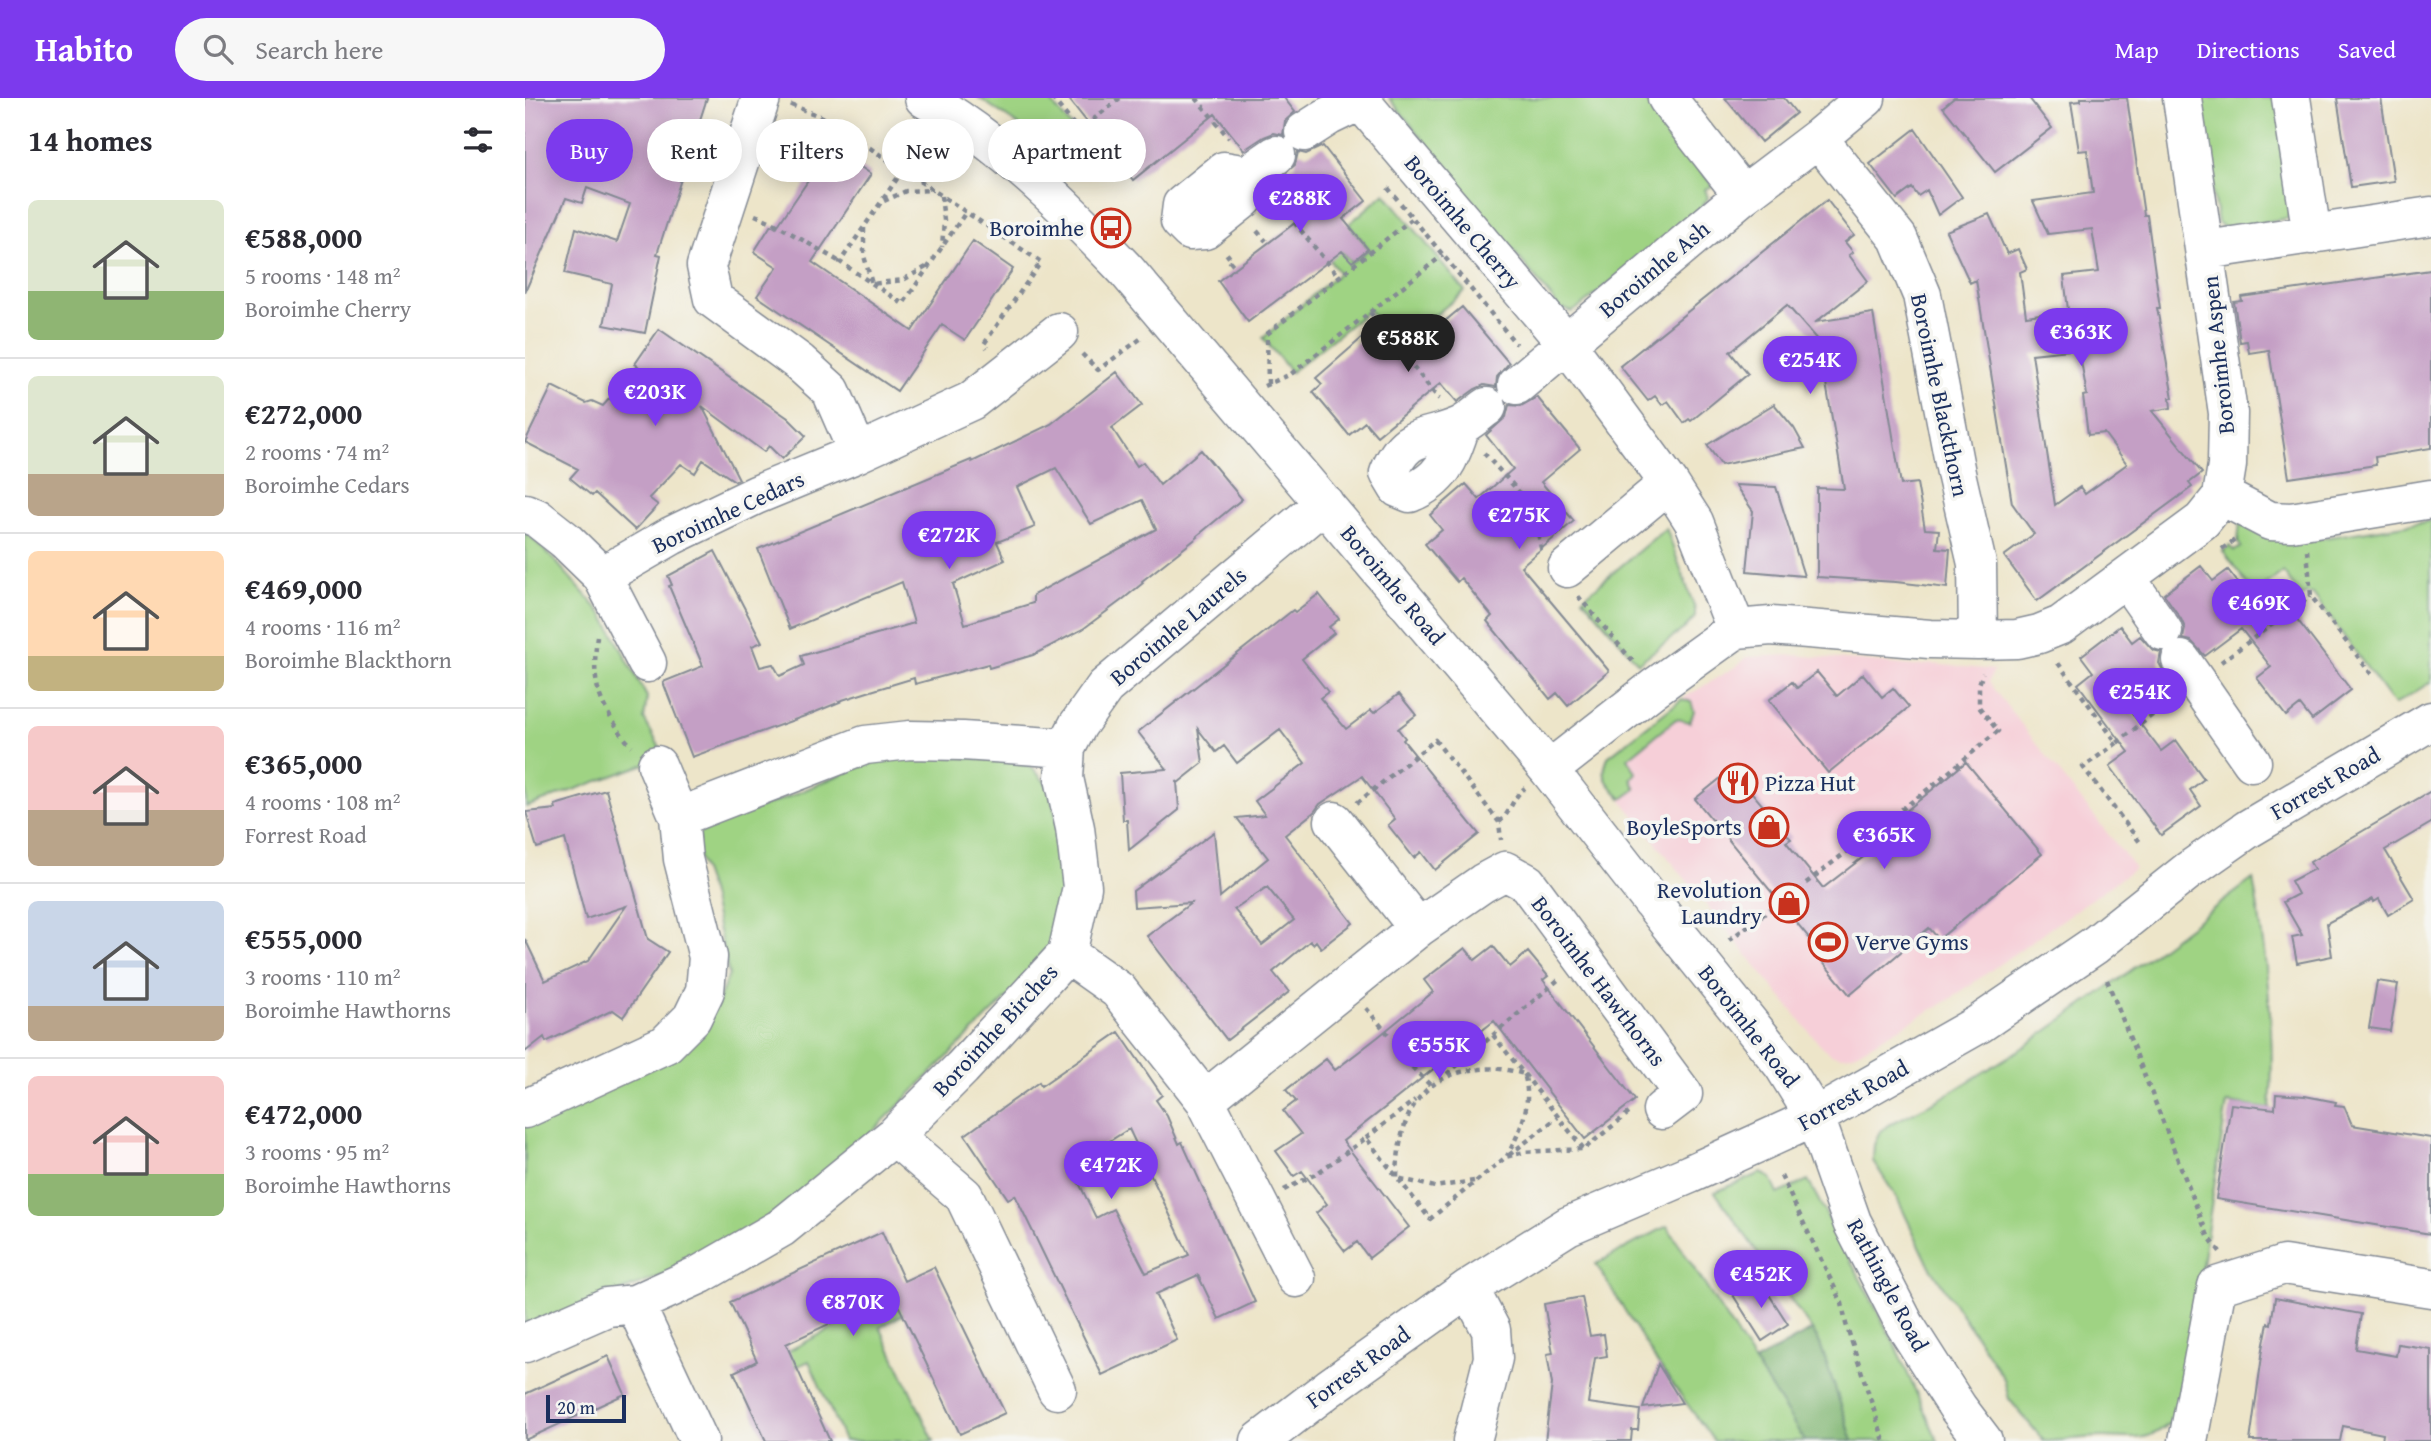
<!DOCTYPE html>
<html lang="en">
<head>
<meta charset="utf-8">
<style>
  body { margin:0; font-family:"Gentium Book Plus",serif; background:#f7f7f7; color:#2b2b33; height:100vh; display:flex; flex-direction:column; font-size:26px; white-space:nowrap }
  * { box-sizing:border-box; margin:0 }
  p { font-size:23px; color:#7c7c81 }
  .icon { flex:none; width:38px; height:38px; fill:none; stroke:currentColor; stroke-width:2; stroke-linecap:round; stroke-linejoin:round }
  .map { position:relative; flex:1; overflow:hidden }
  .drawer { display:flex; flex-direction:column; background:#fff; width:525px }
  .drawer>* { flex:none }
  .top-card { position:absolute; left:21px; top:21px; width:665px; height:63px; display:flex; gap:14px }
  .scale { position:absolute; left:21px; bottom:18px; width:80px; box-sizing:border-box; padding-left:7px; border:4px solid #1b2f5e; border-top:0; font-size:19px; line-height:24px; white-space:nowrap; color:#1b2f5e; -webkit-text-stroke:5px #f6f6f2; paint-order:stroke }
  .price { position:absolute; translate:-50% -60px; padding:0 16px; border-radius:24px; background:#7c3aed; color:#fff; font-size:23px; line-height:46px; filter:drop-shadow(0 2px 4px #0008) }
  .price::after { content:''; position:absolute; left:50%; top:42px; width:21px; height:16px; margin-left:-10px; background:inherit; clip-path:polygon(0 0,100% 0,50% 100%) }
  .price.on { background:#222; color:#fff }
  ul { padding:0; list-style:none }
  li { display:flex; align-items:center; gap:21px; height:175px; padding:0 28px }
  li+li { border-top:2px solid #e1e1e2 }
  li span { display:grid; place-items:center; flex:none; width:196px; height:140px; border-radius:10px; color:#555 }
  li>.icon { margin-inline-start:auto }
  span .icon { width:84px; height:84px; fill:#fffc; stroke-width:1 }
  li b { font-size:30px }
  h2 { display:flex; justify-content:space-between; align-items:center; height:84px; padding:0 28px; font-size:30px }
  .chip { padding:0 24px; border-radius:32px; background:#fff; box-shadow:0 4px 18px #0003; font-size:24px; line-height:63px }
  .chip.on { background:#7c3aed; color:#fff }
  header { display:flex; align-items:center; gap:42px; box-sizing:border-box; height:98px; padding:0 35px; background:#7c3aed; color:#fff }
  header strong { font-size:33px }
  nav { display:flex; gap:38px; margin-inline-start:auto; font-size:24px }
  .search { width:490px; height:63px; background:#f7f7f7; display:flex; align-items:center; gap:18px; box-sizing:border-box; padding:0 24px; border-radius:38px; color:#7c7c81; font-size:26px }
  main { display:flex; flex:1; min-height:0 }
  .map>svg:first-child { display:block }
</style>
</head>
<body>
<header>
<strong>Habito</strong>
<div class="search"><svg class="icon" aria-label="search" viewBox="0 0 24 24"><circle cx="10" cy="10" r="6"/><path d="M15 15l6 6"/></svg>Search here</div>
<nav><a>Map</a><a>Directions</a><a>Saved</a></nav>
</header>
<main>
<section class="drawer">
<h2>14 homes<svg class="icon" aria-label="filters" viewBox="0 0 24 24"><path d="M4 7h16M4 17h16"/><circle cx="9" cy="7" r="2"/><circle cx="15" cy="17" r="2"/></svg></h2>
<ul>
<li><span style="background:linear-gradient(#dfe7d0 65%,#8fb573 0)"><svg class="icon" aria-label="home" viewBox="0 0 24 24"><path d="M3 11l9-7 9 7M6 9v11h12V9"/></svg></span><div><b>€588,000</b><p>5 rooms · 148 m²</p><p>Boroimhe Cherry</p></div></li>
<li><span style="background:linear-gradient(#dfe7d0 70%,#b9a48a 0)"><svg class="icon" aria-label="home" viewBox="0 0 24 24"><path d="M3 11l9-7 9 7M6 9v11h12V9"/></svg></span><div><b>€272,000</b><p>2 rooms · 74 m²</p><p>Boroimhe Cedars</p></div></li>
<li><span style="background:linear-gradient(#ffd9b3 75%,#c2b280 0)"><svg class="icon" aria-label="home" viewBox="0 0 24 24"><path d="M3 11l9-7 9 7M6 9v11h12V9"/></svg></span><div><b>€469,000</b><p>4 rooms · 116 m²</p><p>Boroimhe Blackthorn</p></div></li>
<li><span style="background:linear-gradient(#f6c9c9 60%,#b9a48a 0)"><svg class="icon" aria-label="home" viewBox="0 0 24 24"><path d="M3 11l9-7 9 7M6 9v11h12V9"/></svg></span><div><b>€365,000</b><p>4 rooms · 108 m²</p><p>Forrest Road</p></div></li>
<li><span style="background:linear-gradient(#c9d6e8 75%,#b9a48a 0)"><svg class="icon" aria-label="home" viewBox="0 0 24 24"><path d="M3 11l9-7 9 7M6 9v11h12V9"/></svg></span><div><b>€555,000</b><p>3 rooms · 110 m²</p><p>Boroimhe Hawthorns</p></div></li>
<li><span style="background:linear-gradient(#f6c9c9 70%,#8fb573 0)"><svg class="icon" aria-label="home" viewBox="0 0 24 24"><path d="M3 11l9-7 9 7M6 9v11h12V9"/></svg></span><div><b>€472,000</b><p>3 rooms · 95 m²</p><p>Boroimhe Hawthorns</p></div></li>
</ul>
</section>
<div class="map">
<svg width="1906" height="1343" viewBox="0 0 1906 1343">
  <rect width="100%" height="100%" fill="#f6f6f2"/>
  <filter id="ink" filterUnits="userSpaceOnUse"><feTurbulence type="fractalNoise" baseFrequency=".0143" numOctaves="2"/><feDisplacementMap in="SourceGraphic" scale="14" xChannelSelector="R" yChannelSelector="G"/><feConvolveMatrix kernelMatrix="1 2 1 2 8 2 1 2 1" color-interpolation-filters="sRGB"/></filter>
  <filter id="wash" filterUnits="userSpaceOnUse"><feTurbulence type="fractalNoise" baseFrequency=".00686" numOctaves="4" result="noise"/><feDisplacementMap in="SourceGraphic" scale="28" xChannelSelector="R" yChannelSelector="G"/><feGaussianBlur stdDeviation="1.57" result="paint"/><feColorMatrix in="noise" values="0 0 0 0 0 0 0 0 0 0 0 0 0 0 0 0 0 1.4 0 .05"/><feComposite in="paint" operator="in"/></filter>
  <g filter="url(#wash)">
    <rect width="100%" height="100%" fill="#ede5c9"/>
    <path fill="#f6cfd8" d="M1269,557L1390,568L1407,566L1469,572L1463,584L1610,770L1424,902L1327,957L1316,958L1305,956L1295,947L1081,683L1078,671L1083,659L1157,601L1215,566L1221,559Z"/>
    <path fill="#9fd383" stroke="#5d8170" stroke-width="2" d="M454,0H523L553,37L531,57L491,25Z
      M864,0H1119L1188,88L1180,91L1183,100L1174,113L1055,209L1047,214L1039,211L1034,214L1030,204Z
      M1671,0H1752L1768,110L1763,120L1700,131L1693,125Z
      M860,95L940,193L873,247L844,212L766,274L738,240L814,175L796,151L807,143L826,165L844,151L824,126Z
      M1906,423V584L1869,607L1788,496L1781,495L1777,499L1758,474L1729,495L1698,453L1705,448L1709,453L1716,449L1713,444L1715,424L1778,438L1779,443Z
      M1141,430L1170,511V519L1160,530L1113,565L1058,500Z
      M0,433L33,466L79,518L122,599L119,621L140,659L1,709Z
      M1157,601L1166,604L1169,613L1165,624L1151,621L1103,660L1111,675L1106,681L1111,691L1097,701C1083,685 1074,680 1083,659Z
      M379,655L488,663L507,669L525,690L544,782L540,822L516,866L341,1040L259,1110L160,1169L0,1230V1029L189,912L204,877L185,793L171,753L174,736C202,719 233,711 263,699C302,683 338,665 379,655Z
      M1728,781C1741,856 1751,935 1745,1011L1702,1005L1654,1315C1631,1343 1616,1341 1581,1339C1560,1338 1540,1343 1519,1343L1484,1301L1479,1281L1403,1165L1372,1100L1348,1063L1349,1047L1354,1035L1363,1027L1415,1001L1499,949L1585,888Z
      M1236,1075L1246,1080L1253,1096L1283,1082L1368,1243L1413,1343H1328L1295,1246L1287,1232L1190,1094Z
      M1142,1128L1280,1343H1189L1133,1266L1071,1166Z
      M390,1188L399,1205L355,1229L409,1343H319L284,1263L236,1284L253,1258Z"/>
    <path fill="#7fb571" stroke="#4d7268" stroke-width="2" d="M1287,1232L1295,1246L1328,1343H1280L1229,1264Z"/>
    <g id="blocks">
      <path fill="#c49fc5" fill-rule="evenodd" d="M0,0H182L132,156L136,157L120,235L79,227L87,186L40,175L51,130L92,144L105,106L62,90L57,105L41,100L0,194Z
        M543,0H759L770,14L760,23L758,37L749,35L739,39L719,52L690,16L608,82Z
        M1200,0H1259L1271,15L1236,44Z
        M1429,0H1504L1527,30L1470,74L1418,9Z
        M1556,0H1602L1619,117H1622L1635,210H1632L1648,300H1645L1646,310L1627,313L1677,375L1664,385L1667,389L1512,503L1479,458L1509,436L1487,405L1451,182L1445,185L1421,133L1464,116L1482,156L1493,151L1502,171L1495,174L1501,218L1543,212L1539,178L1574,174L1567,131L1523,136L1508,103L1568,95L1562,52L1554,53L1546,4L1556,3ZM1554,251L1562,297L1558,298L1563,337L1579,335L1602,366L1560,396L1555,389L1530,407L1507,256Z
        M1812,0H1856L1869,83L1826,89Z
        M1390,31L1437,99L1413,117L1402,92L1393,98L1387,90L1372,101L1345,66Z
        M798,48L841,103L818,121L843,151L827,164L817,153L723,224L693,183L775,121L747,86L770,67L773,54L781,56Z
        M306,49L346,76L287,164L387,233L448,143L488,171L440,242L417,227L372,293L232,198L252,169L229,154L246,127L251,130Z
        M1302,102L1329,137L1320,144L1328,154L1324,157L1343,183L1291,224L1348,215L1376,387L1392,385L1400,431L1414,432L1412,450L1425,451L1422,490L1371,484L1292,479V390L1319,391L1294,244L1262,207L1205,254L1223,276L1166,323L1164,321L1159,325L1143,303L1137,307L1130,298L1123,303L1095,268Z
        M1906,172V350L1850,359L1851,367L1764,380L1744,252L1724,255L1722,243L1715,244L1709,204L1717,203L1716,199Z
        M937,209L984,265L972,279L971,289L959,287L950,291L932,304L916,285L852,338L840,324L824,337L788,294L797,286L791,280L837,240L843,248L854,239L873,262Z
        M134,231L263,320L281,338L257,361L244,348L239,354L177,308L214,381L210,383L178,362L170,375L156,366L124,400L133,407L110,432L70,395L67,398L45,380L53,371L0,344L27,288L61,305L67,303L78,308L113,268L110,266Z
        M592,274L617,307L587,330L612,368L618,364L635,387L676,352L717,401L672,438L673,439L617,483L618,485L597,502L558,531L508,557L464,570L463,566L390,586L389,580L346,593L314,603L315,604L288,615L167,659L138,584L178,568L144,488L147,487L143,478L190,453L237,544L227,548L235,569L248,566L255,578L279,567L276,558L389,525L377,484L265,531L233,451L446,362L447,364L526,326ZM531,370L566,426L617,402L631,431L508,497V505L440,526L428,486L480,462L472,444L510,429L492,389Z
        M1012,299L1055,351L1016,384L1049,423L996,468L1084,573L1043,608L1032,595L1025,601L962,523L967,518L936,480L932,484L900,446L917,432L905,417L941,386L954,401L988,371L961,337L981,319L984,307L996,308Z
        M1249,306L1269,330L1280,350L1196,367L1182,347Z
        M1210,387L1251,389L1279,478L1222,473L1228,413Z
        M1676,468L1688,483L1703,472L1725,500L1745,486L1826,592L1787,622L1775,607L1761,618L1732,580L1746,569L1716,531L1680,558L1666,543L1658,541L1660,530L1656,521L1639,496Z
        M794,496L814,521L804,529L809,535L777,561L803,594L795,600L821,631L846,612L849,615L874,596L891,617L873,631L880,640L878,642L954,736L910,772L896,754L889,760L863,727L870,721L837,678L795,706L789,714L760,737L828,825L796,850L791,843L788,846L785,843L748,874L764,894L702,942L622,838L666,805L609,809L608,793L689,734L695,799L743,760L712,720L740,717L730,703L780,665L755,632L712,665L699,648L691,654L673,631L678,665L653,685L652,683L654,712L604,752L602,722H598L595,675L642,671L613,634L768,512L770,514ZM742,789L769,822L737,847L709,811Z
        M1595,528L1607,544L1615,538L1628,552L1636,554L1634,565L1645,585L1606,614L1636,653L1651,642L1679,681L1665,692L1676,708L1636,737L1585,668L1604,654L1553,586L1568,574L1556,558Z
        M1292,574L1312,598L1338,576L1357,599L1368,590L1384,609L1303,675L1244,602L1267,584L1272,590Z
        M1441,664L1517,756L1414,841L1404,830L1325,897L1291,856L1295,853L1170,701L1207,671L1266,741L1261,744L1298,790L1346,753L1341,746Z
        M81,692L123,841L143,854L98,919L88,912L21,944L19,939L0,954V841L20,883L63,863L101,808L61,821L40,741L12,750L1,714L31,711L30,707Z
        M1906,693V725L1860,752L1889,801L1863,817L1854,801L1849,804L1848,801L1802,825L1807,858L1772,865L1767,839L1777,837L1758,804L1773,796L1766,783L1789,771L1785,764Z
        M968,848L985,869L1003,854L1023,878L1018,882L1110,1002L1060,1041L969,923L818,1043L884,1129L844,1160L832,1144L820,1153L791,1115L802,1106L777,1073L769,1078L751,1053L776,1036L758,1013L771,1003L761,992L801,961L810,972L853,939L908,894L899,882L940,850L950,862Z
        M1852,883L1873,886L1865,933L1844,930Z
        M594,934L637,997L631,1002L642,1018L654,1046L657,1044L730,1204L694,1221L673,1177L631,1196L652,1242L577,1277L490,1097L483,1101L440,1037L514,984L516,988ZM604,1031L664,1157L621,1175L588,1111L571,1120L552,1081L571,1071L564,1056Z
        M1751,996L1780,998L1811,1004L1810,1007L1819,1008L1827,1027L1906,1040V1136L1691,1101L1706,1006L1750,1011Z
        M357,1134L379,1183L409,1169L480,1315L435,1336L368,1196L261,1246L305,1343H241L209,1274L232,1263L205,1204Z
        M1234,1181L1263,1226L1237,1243L1208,1197Z
        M1057,1199L1065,1238L1079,1236L1082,1258L1070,1260L1063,1305L1115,1312L1113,1332H1107L1106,1343H1020L1027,1286L1022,1256L1028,1255L1019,1206Z
        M1750,1200L1836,1216L1831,1251L1871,1258L1873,1246L1906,1251V1343H1857L1858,1336L1818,1328L1815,1343H1725L1738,1251L1743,1225L1746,1226Z
        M83,1258L100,1296L0,1342V1296Z
        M1133,1266L1157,1305L1118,1310Z"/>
    </g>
  </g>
  <g filter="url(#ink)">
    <use href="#blocks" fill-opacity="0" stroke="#848a94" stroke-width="2"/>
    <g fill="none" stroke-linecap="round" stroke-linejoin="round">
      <defs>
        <path id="minor" d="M236,0L181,168L188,201L274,264L306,293L333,355
          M399,0C477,45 539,107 601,172L1024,672L1145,827L1258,967L1290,1019L1327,1124L1380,1227L1433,1310L1458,1343
          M833,0L1041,245L1144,385L1169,424L1211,531
          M1142,0L1218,97
          M1657,0L1703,315L1702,367L1697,398
          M1766,0L1787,137
          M779,34L804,18L835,3
          M1293,40L1373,140L1397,197L1431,375L1452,466L1453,542
          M722,77L699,73L657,107L655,123L665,133L680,132L719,101L722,77L751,57
          M1681,152L1906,118
          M992,287L1218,97L1293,40L1341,0
          M936,328C925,359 919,381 885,395L873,390L864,375C882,332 899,344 935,328C944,324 953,315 962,309
          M1697,398L1745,423L1766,424L1906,401
          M0,415L12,420L40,442L77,478L122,565
          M1042,470L1144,385
          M77,478L146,438L231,397L333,355L446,303L534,234
          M1601,480L1638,533
          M1656,562L1727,664
          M1024,672L1129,590L1211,531L1246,528L1405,541L1453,542L1492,541L1514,536L1536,527L1677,423L1697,398
          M154,719L340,647L385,642L438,643L541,650
          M809,723L893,830
          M542,856L593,892L680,1002L771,1180
          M680,1002L893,830L958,785L980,773L1002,785L1158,996L1137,1012
          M0,1011L141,946L167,920L180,893L183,859L158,761L154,719L132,667
          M369,1038L439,1098L532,1292
          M944,1190L966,1232L968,1260L947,1343
          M110,1206L174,1343
          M0,1245L82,1209L110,1206L176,1176L256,1130L369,1038L437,970L542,856L557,789L550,730L539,680L541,650L553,627L580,589L799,405
          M735,1343L804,1290L944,1190L1043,1128L1165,1076L1290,1019L1454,926L1570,847L1663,773L1723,731L1906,623
          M1663,1343L1692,1188L1759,1167L1906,1190"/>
      </defs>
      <use href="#minor" stroke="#848a94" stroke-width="41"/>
      <path stroke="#848a94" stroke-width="4.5" stroke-dasharray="5 5" stroke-linecap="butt" d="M527,0L554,33L595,0
        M671,0L704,40
        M266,7L300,20L516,164L459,246L462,250
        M378,72L315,164L378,206L441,114
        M863,90L991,246
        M416,98L419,122L417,149
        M750,101L814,179
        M359,103L381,93L408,92
        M230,117L247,124L315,164
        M339,130V158L347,186L378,182L403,168
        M732,133L741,143
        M705,156L701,159L708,167
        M845,214L914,301
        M557,256L573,272L618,239
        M743,286L742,236L888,120
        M739,288L766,276L918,157
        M959,355C973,372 1003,399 1010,420C1014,431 1013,442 1017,453
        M1697,451L1710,442L1711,439
        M1782,452L1786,498L1847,577
        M1053,498L1110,566
        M72,538C68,575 69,596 90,626C95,634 100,642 107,648
        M1696,564L1786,498
        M1533,565L1592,645L1645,603
        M1592,645L1558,669L1617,747
        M832,705L910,642L974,724L976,742
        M974,724C986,715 987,699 1000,690
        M1281,785L1406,689L1473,633L1454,609V586L1458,575
        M1204,842L1259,801
        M1582,882L1683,1138L1696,1155
        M841,910L863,936
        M968,937L1058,1050
        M887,969L905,987
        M922,976L1033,882
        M841,1040L890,1002
        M984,1057L1033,1019
        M1256,1078L1317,1205L1321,1226L1359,1343
        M949,1083L910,1089L872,1080C873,1032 885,987 936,974C959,969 977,969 999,976C1008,1005 996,1032 982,1058
        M759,1092L791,1076L841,1040L905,1121L981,1059L999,1054L1059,1051L1105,1014"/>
      <use href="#minor" stroke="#fff" stroke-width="38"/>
    </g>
  </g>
  <defs>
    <symbol id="bus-ring" viewBox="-11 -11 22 22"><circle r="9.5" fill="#f6f6f2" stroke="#c8321e" stroke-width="1.5"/><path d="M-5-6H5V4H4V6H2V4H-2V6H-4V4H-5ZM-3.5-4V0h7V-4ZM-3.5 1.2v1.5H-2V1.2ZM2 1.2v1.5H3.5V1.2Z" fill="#c8321e"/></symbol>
    <symbol id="restaurant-ring" viewBox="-11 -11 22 22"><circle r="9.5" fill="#f6f6f2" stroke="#c8321e" stroke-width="1.5"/><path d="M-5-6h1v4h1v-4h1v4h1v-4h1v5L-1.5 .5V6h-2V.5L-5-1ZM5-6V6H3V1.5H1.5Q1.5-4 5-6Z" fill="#c8321e"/></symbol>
    <symbol id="shop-ring" viewBox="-11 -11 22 22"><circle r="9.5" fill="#f6f6f2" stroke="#c8321e" stroke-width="1.5"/><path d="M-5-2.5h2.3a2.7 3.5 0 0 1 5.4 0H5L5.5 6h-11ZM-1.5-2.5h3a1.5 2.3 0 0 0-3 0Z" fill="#c8321e"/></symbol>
    <symbol id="stadium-ring" viewBox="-11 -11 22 22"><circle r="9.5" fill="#f6f6f2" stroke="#c8321e" stroke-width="1.5"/><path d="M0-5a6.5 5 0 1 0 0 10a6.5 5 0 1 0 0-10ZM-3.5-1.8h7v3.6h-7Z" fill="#c8321e"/></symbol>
  </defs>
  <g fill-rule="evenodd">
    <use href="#bus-ring" x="564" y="108" width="44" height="44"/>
    <use href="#restaurant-ring" x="1191" y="663" width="44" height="44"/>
    <use href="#shop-ring" x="1222" y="707" width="44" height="44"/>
    <use href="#shop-ring" x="1242" y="783" width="44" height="44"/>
    <use href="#stadium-ring" x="1281" y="822" width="44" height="44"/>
  </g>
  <g text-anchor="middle" stroke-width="7" stroke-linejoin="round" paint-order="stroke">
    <g font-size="23" fill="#1b2f5e" stroke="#f6f6f2">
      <text transform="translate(938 124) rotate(50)" y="8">Boroimhe Cherry</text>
      <text transform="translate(1129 171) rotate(-40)" y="8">Boroimhe Ash</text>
      <text transform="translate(1693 257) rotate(-96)" y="8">Boroimhe Aspen</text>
      <text transform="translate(1415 297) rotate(78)" y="8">Boroimhe Blackthorn</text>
      <text transform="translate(203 414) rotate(-25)" y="8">Boroimhe Cedars</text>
      <text transform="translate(868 487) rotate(50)" y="8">Boroimhe Road</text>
      <text transform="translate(653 528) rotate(-40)" y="8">Boroimhe Laurels</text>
      <text transform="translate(1800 685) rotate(-30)" y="8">Forrest Road</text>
      <text transform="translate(1074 883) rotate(53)" y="8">Boroimhe Hawthorns</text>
      <text transform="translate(1224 928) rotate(52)" y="8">Boroimhe Road</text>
      <text transform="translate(470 932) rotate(-47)" y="8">Boroimhe Birches</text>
      <text transform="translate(1328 997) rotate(-29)" y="8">Forrest Road</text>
      <text transform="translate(1363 1187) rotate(62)" y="8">Rathingle Road</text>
      <text transform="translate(833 1269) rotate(-36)" y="8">Forrest Road</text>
    </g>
    <g font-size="23" fill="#1b2f5e" stroke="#f6f6f2" text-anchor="end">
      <text x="559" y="138">Boroimhe</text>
      <text x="1240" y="693" text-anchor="start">Pizza Hut</text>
      <text x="1217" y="737">BoyleSports</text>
      <text x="1237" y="800">Revolution<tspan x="1237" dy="26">Laundry</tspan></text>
      <text x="1330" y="852" text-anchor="start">Verve Gyms</text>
    </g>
  </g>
</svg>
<div class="scale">20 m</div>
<b class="price" style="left:775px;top:136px">€288K</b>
<b class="price" style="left:1556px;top:270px">€363K</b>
<b class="price on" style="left:883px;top:276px">€588K</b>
<b class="price" style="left:1285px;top:298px">€254K</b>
<b class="price" style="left:130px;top:330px">€203K</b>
<b class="price" style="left:994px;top:453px">€275K</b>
<b class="price" style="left:424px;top:473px">€272K</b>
<b class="price" style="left:1734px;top:541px">€469K</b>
<b class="price" style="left:1615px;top:630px">€254K</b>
<b class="price" style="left:1359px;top:773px">€365K</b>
<b class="price" style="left:914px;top:983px">€555K</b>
<b class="price" style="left:586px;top:1103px">€472K</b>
<b class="price" style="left:1236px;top:1212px">€452K</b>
<b class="price" style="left:328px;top:1240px">€870K</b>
<div class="top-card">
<a class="chip on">Buy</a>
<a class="chip">Rent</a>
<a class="chip">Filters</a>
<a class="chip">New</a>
<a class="chip">Apartment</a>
</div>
</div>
</main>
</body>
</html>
